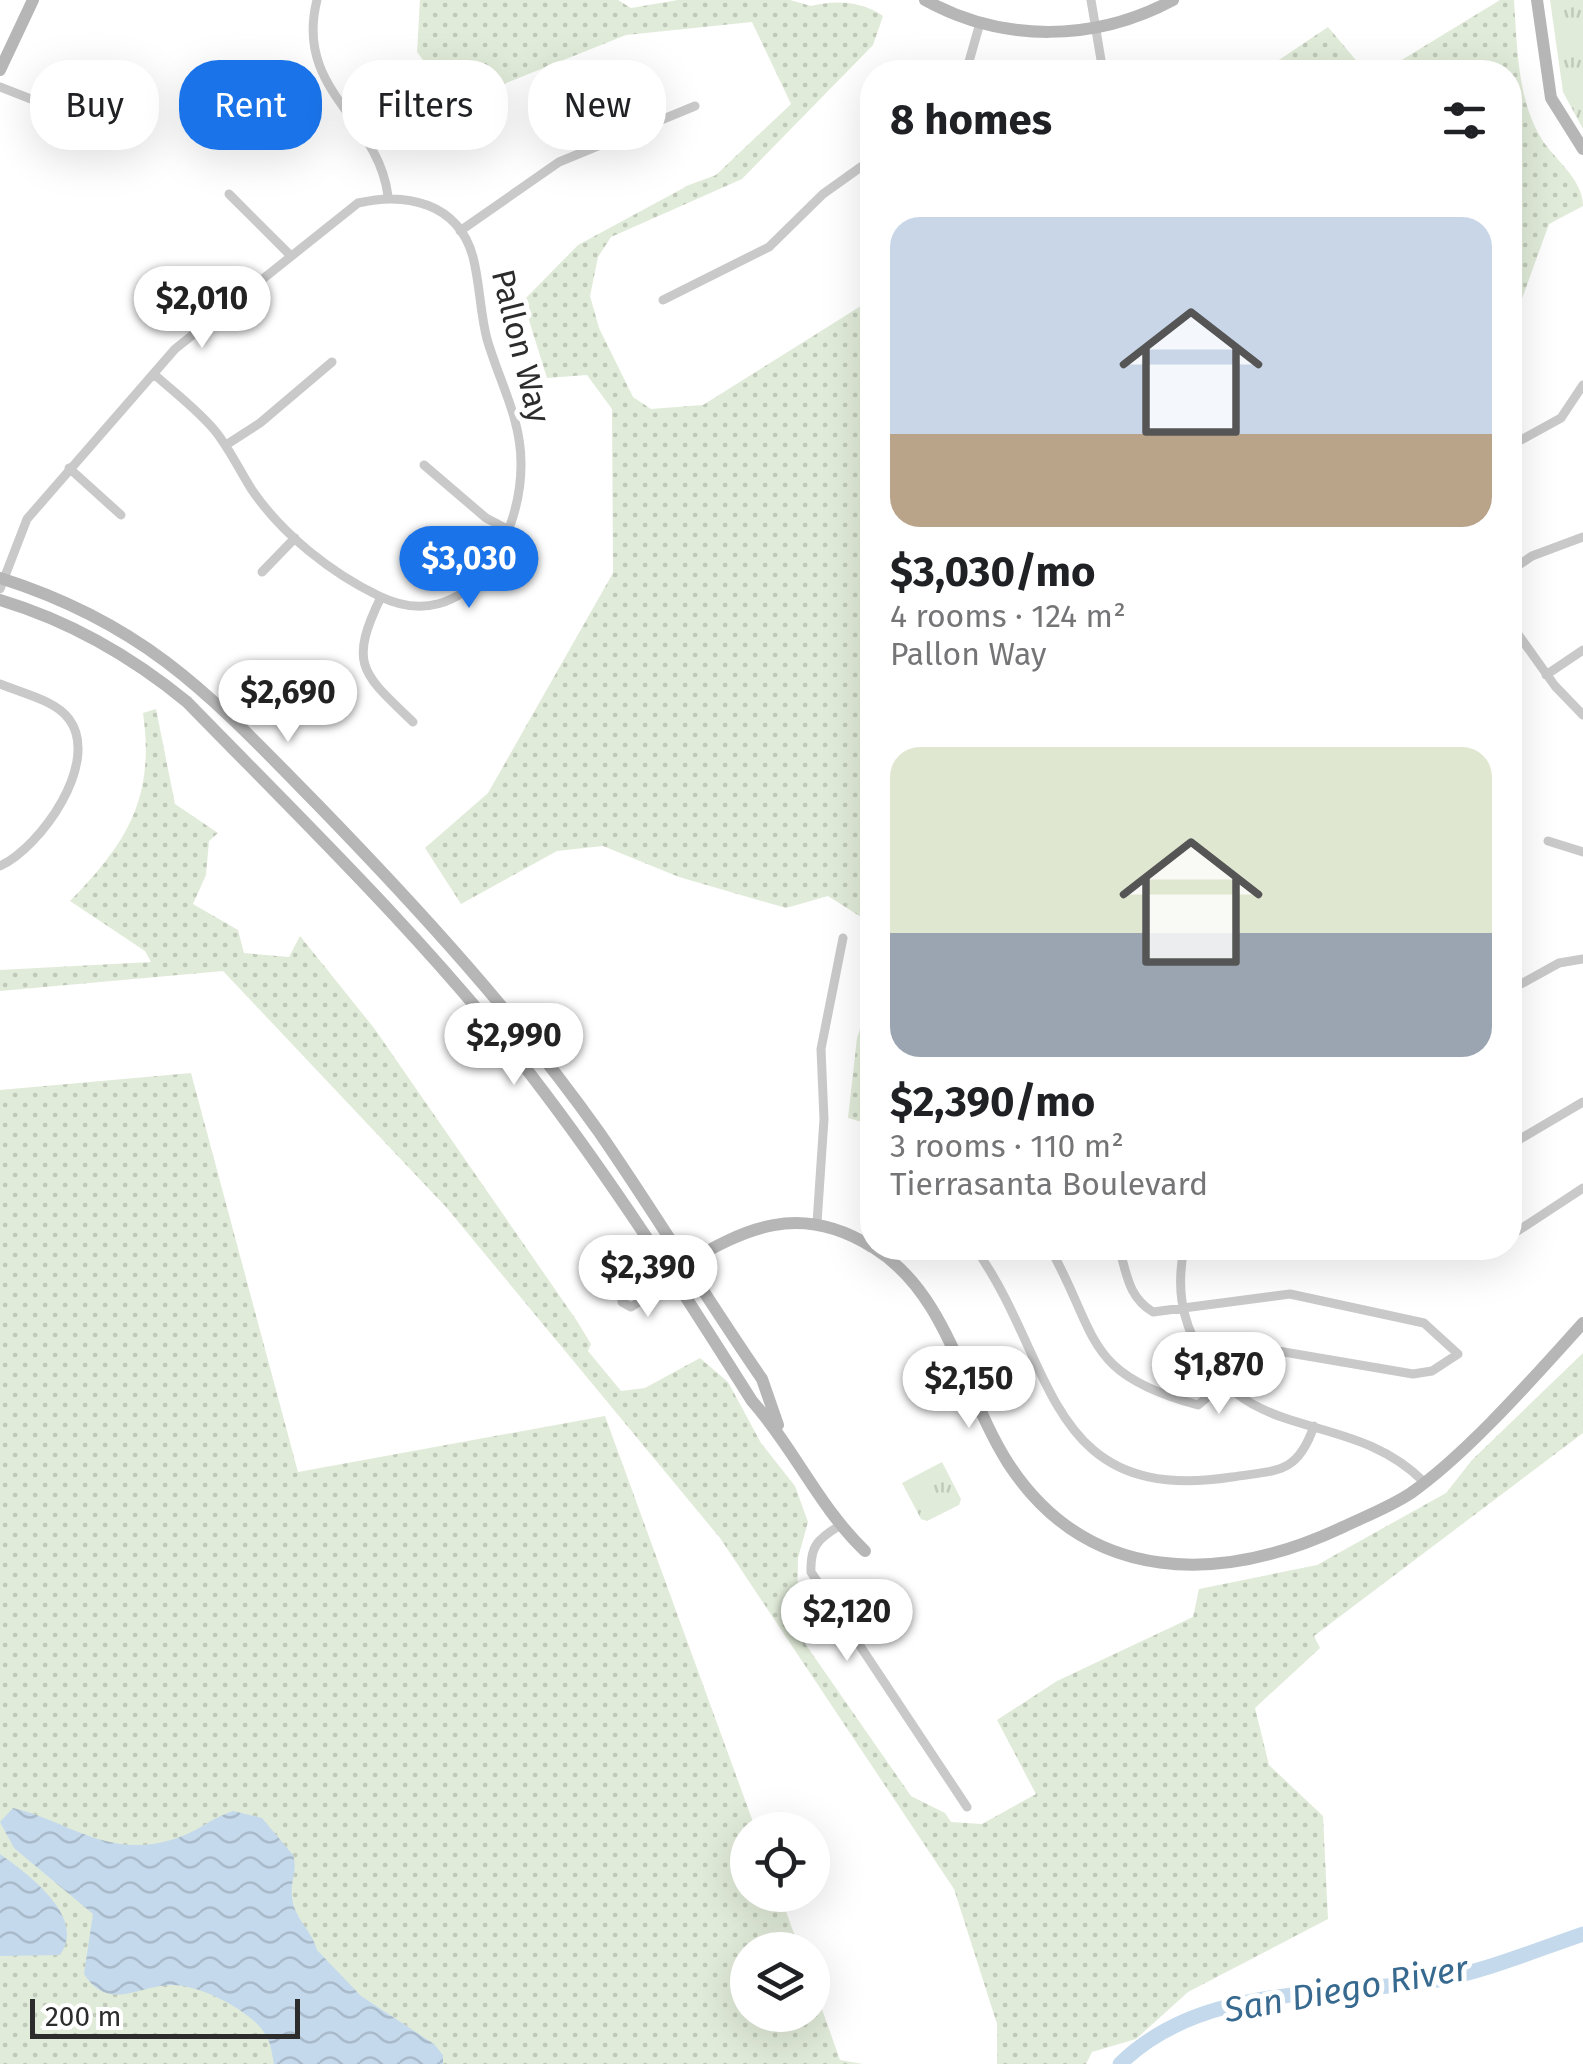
<!DOCTYPE html>
<html lang="en">
<head>
<meta charset="utf-8">
<style>
  body { margin:0; font-family:"Fira Sans",sans-serif; background:#f2f2f2; color:#202124; height:100vh; display:flex; flex-direction:column; font-size:38px; white-space:nowrap }
  * { box-sizing:border-box; margin:0 }
  p { font-size:32px; color:#757577 }
  .icon { flex:none; width:55px; height:55px; fill:none; stroke:currentColor; stroke-width:2; stroke-linecap:round; stroke-linejoin:round }
  .map { position:relative; flex:1; overflow:hidden }
  .details { position:absolute; left:860px; top:60px; width:662px; height:1200px; display:flex; flex-direction:column; background:#fff; border-radius:40px; box-shadow:0 10px 40px #0002 }
  .details>* { flex:none }
  .top-card { position:absolute; left:30px; top:60px; width:680px; height:90px; display:flex; gap:20px }
  .tools { position:absolute; left:730px; top:1812px; display:grid; gap:20px }
  .tools a { display:grid; place-items:center; width:100px; height:100px; border-radius:50%; background:#fff; box-shadow:0 10px 40px #0002; font-size:50px }
  .scale { position:absolute; left:30px; bottom:25px; width:270px; box-sizing:border-box; padding-left:10px; border:5px solid #2c2c2c; border-top:0; font-size:28px; line-height:35px; white-space:nowrap; color:#2c2c2c; -webkit-text-stroke:8px #fff; paint-order:stroke }
  .price { position:absolute; translate:-50% -85px; padding:0 22px; border-radius:35px; background:#fff; color:#222; font-size:32px; line-height:65px; filter:drop-shadow(0 2px 5px #0008) }
  .price::after { content:''; position:absolute; left:50%; top:60px; width:30px; height:22px; margin-left:-15px; background:inherit; clip-path:polygon(0 0,100% 0,50% 100%) }
  .price.on { background:#1a73e8; color:#fff }
  ul { padding:0; list-style:none }
  li { display:grid; align-content:center; gap:20px; height:530px; padding:0 30px }
  li span { display:grid; place-items:center; height:310px; border-radius:30px; color:#555 }
  li>.icon { margin-inline-start:auto }
  span .icon { width:180px; height:180px; fill:#fffc; stroke-width:1 }
  li b { font-size:42px }
  h2 { display:flex; justify-content:space-between; align-items:center; height:120px; padding:0 30px; font-size:42px }
  .pill { padding:0 35px; border-radius:40px; background:#fff; box-shadow:0 10px 40px #0002; font-size:35px; line-height:90px }
  .pill.on { background:#1a73e8; color:#fff }
  .map>svg:first-child { display:block }
</style>
</head>
<body>
<div class="map">
<svg width="1583" height="2064" viewBox="0 0 1583 2064">
  <defs>
    <pattern id="grass-dots" width="8" height="8" patternUnits="userSpaceOnUse" patternTransform="scale(2.5)"><rect width="8" height="8" fill="#e1ebd9"/><path d="M2 2h.1M6 6h.1" fill="none" stroke="#c1caba" stroke-width="1.8" stroke-linecap="round"/></pattern>
    <pattern id="park-tufts" width="24" height="20" patternUnits="userSpaceOnUse" patternTransform="scale(2.5)"><rect width="24" height="20" fill="#e1ebd9"/><path d="M3 7l-1-3M5 7V3M7 7l1-3M15 17l-1-3M17 17v-4M19 17l1-3" fill="none" stroke="#c1caba"/></pattern>
    <pattern id="water-waves" width="16" height="10" patternUnits="userSpaceOnUse" patternTransform="scale(2.5)"><rect width="16" height="10" fill="#c4daec"/><path d="M0 5q4-4 8 0t8 0" fill="none" stroke="#a9bbcb"/></pattern>
  </defs>
  <rect width="100%" height="100%" fill="#fff"/>
  <path fill="url(#grass-dots)" d="M420,0H618L631,8L678,0H790L811,6C836,0 861,1 883,16L873,45L742,179L611,237L598,257L590,296L599,328L633,397L651,409L703,405L872,299V924L828,896L786,908L679,877L603,846L557,851L461,904L425,848L488,793L613,573L612,409L587,375L547,378L523,301L578,245L689,185L716,175L791,104L752,22L626,35L496,87L451,97L417,52Z
    M1500,0H1514C1517,44 1517,93 1538,133C1551,158 1583,177 1583,206L1549,224L1510,332V72H1382Z
    M1328,27L1366,72H1261Z
    M156,709L175,804L218,833L209,841L206,875L193,904L238,930L244,953L289,957L300,936L374,1028L577,1321L591,1344L588,1351L621,1391L645,1388L700,1358L728,1382L761,1443L795,1486L808,1522L798,1558L797,1632L911,1796L945,1813L951,1822L982,1824L1036,1794L997,1720L1057,1681L1193,1617L1199,1589L1317,1565L1446,1493L1472,1460L1583,1353V1433L1314,1636L1320,1648L1255,1708L1269,1765L1323,1816L1328,1919L1188,1992L1136,2039L1092,2052L1086,2064H997V2024L954,1889L720,1538L446,1207L223,971L0,991V970L151,962L145,951L70,901C128,842 155,797 143,713Z
    M872,992V1109L869,1124L848,1118L857,1038Z
    M191,1073L298,1472L605,1416L756,1830H748V1895H780L800,1950H748V2015H812L813,1984L840,2060L863,2064H0V1090Z"/>
  <path fill="url(#park-tufts)" d="M1550,0H1583V129L1563,92Z
    M942,1462L961,1499L959,1505L927,1521L921,1519L902,1483Z"/>
  <path fill="url(#water-waves)" d="M13,1808C72,1822 109,1861 177,1838C197,1832 213,1817 233,1811L262,1818L293,1855C298,1870 290,1881 292,1897C294,1919 312,1930 317,1950L361,1996L434,2044L443,2055V2064H274C272,2054 271,2042 265,2034C251,2010 197,1983 169,1985C136,1987 108,2011 84,1974L93,1914L14,1848L0,1822Z
    M0,1854C29,1875 87,1917 60,1955L0,1956Z"/>
  <g fill="none" stroke-linecap="round" stroke-linejoin="round">
    <path stroke="#c4daec" stroke-width="15" d="M1120,2064C1202,1983 1332,1997 1437,1980C1486,1971 1536,1950 1583,1934"/>
    <path stroke="#c9c9c9" stroke-width="9" d="M317,0C294,91 378,117 388,196
      M1091,0L1103,72
      M966,72L980,23
      M0,87L54,108
      M229,194L290,255
      M460,231L559,162L695,106
      M663,300L769,247L823,194L872,159
      M1510,422L1518,442
      M226,445L260,423L332,362
      M1510,446L1561,418L1583,385
      M424,465L486,518L507,529
      M69,468L121,515
      M1510,571L1532,556L1583,537
      M262,572L295,538
      M0,589L27,519L175,349L358,203C405,192 458,202 473,257C480,284 480,313 487,339C499,381 521,418 521,463C522,537 467,639 379,596C331,573 282,534 252,490C240,471 230,450 216,432C199,411 175,393 155,375
      M381,597C348,665 362,673 413,722
      M1510,623L1555,686L1583,715
      M1546,675L1583,650
      M0,684C21,693 55,700 69,719C101,762 41,847 0,866
      M1548,841L1583,852
      M1510,972L1518,986
      M1510,990L1559,963L1583,959
      M1510,1145L1583,1102
      M817,1223L824,1119L821,1049L843,938
      M1510,1236L1583,1188
      M975,1248C1056,1361 1045,1506 1232,1477C1277,1470 1297,1475 1314,1426
      M1050,1248C1099,1336 1083,1374 1198,1405L1253,1359L1278,1351L1413,1374L1432,1371L1458,1354L1424,1323L1290,1294L1153,1312C1128,1297 1127,1274 1119,1248
      M1184,1248C1177,1285 1180,1317 1200,1351C1253,1445 1351,1409 1424,1482
      M1399,1248L1428,1251
      M622,1302L631,1307L674,1280
      M839,1526C818,1539 810,1546 811,1572L967,1807"/>
    <path stroke="#b6b6b6" stroke-width="12" d="M925,0C1003,43 1095,42 1173,0
      M1537,0L1551,98L1583,149
      M0,70L33,0
      M0,578C148,625 212,697 317,804C417,907 516,1015 599,1132C655,1213 706,1298 762,1379L778,1425
      M0,600C70,621 131,656 187,702C305,823 427,941 531,1075C611,1179 682,1290 752,1401C794,1448 819,1507 865,1551
      M874,1248C948,1294 963,1392 1008,1463C1088,1586 1222,1584 1343,1527C1366,1516 1390,1507 1411,1493C1468,1453 1535,1376 1583,1323
      M680,1267C746,1227 800,1202 872,1247"/>
  </g>
  <g text-anchor="middle" stroke-width="10" stroke-linejoin="round" paint-order="stroke">
    <g font-size="32" fill="#2c2c2c" stroke="#fff">
      <text transform="translate(521 346) rotate(76)" y="11">Pallon Way</text>
    </g>
    <g font-size="35" font-style="italic" fill="#386a90" stroke="#fff">
      <text transform="translate(1346 1989) rotate(-10)" y="12">San Diego River</text>
    </g>
  </g>
</svg>
<div class="tools">
<a><svg class="icon" aria-label="locate" viewBox="0 0 24 24"><circle cx="12" cy="12" r="6"/><path d="M12 2v4M12 18v4M2 12h4M18 12h4"/></svg></a>
<a><svg class="icon" aria-label="layers" viewBox="0 0 24 24"><path d="M12 4l9 5-9 5-9-5zM3 14l9 5 9-5"/></svg></a>
</div>
<div class="scale">200 m</div>
<b class="price" style="left:202px;top:351px">$2,010</b>
<b class="price on" style="left:469px;top:611px">$3,030</b>
<b class="price" style="left:288px;top:745px">$2,690</b>
<b class="price" style="left:514px;top:1088px">$2,990</b>
<b class="price" style="left:648px;top:1320px">$2,390</b>
<b class="price" style="left:1219px;top:1417px">$1,870</b>
<b class="price" style="left:969px;top:1431px">$2,150</b>
<b class="price" style="left:847px;top:1664px">$2,120</b>
<div class="top-card">
<a class="pill">Buy</a>
<a class="pill on">Rent</a>
<a class="pill">Filters</a>
<a class="pill">New</a>
</div>
<section class="details">
<h2>8 homes<svg class="icon" aria-label="filters" viewBox="0 0 24 24"><path d="M4 7h16M4 17h16"/><circle cx="9" cy="7" r="2"/><circle cx="15" cy="17" r="2"/></svg></h2>
<ul>
<li><span style="background:linear-gradient(#c9d6e8 70%,#b9a48a 0)"><svg class="icon" aria-label="home" viewBox="0 0 24 24"><path d="M3 11l9-7 9 7M6 9v11h12V9"/></svg></span><div><b>$3,030/mo</b><p>4 rooms · 124 m²</p><p>Pallon Way</p></div></li>
<li><span style="background:linear-gradient(#dfe7d0 60%,#9aa5b1 0)"><svg class="icon" aria-label="home" viewBox="0 0 24 24"><path d="M3 11l9-7 9 7M6 9v11h12V9"/></svg></span><div><b>$2,390/mo</b><p>3 rooms · 110 m²</p><p>Tierrasanta Boulevard</p></div></li>
</ul>
</section>
</div>
</body>
</html>
